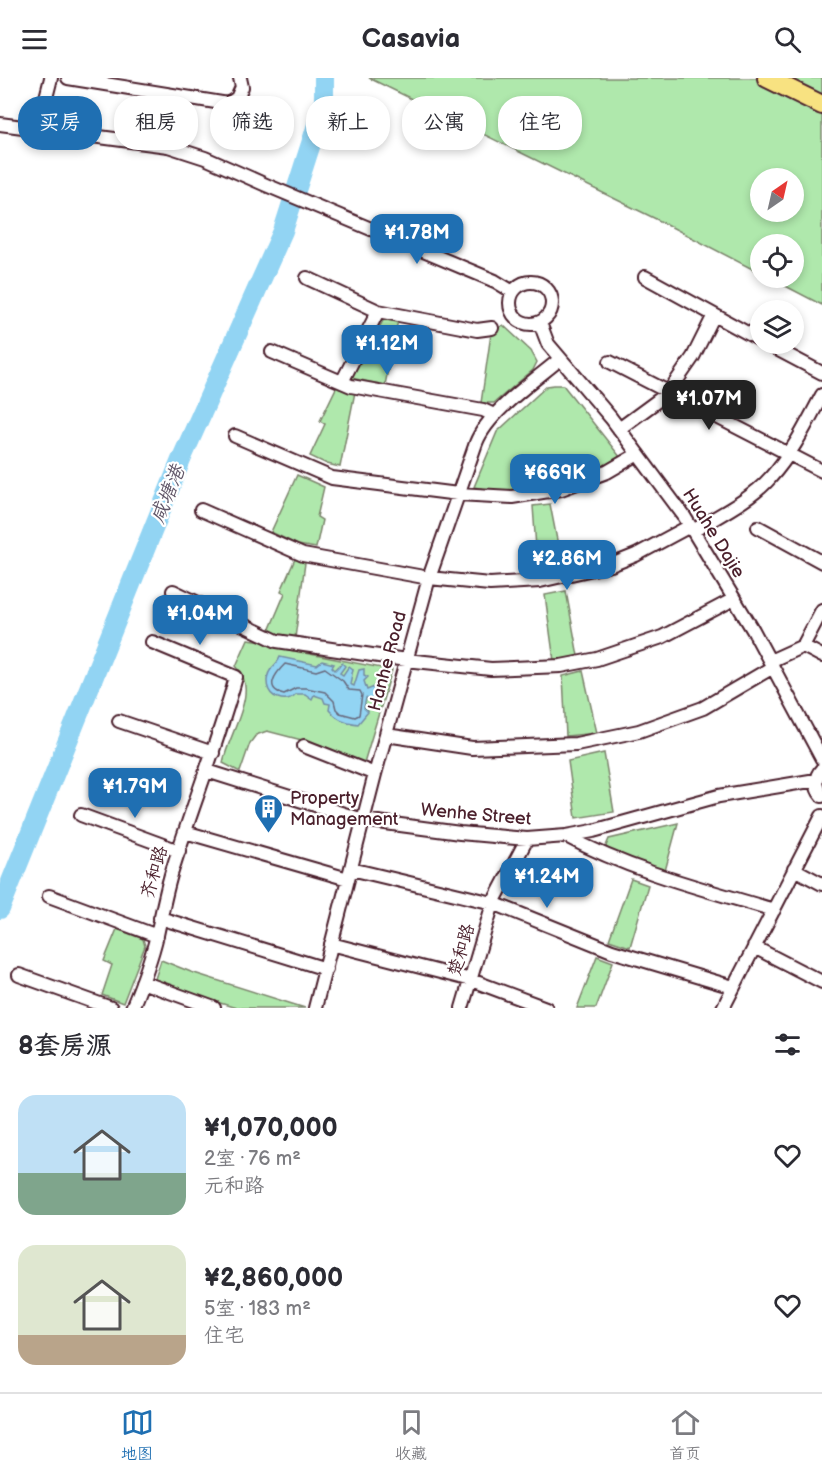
<!DOCTYPE html>
<html lang="zh">
<head>
<meta charset="utf-8">
<style>
  body { margin:0; font-family:"Balsamiq Sans","LXGW WenKai TC",sans-serif; background:#f2f2f3; color:#2b2b33; height:100vh; display:flex; flex-direction:column; font-size:22px; white-space:nowrap }
  * { box-sizing:border-box; margin:0 }
  p { font-size:20px; color:#7c7c81 }
  .icon { flex:none; width:33px; height:33px; fill:none; stroke:currentColor; stroke-width:2; stroke-linecap:round; stroke-linejoin:round }
  .map { position:relative; height:930px; overflow:hidden }
  .side { display:flex; flex-direction:column; background:#fff; flex:1 }
  .side>* { flex:none }
  .hud { position:absolute; left:18px; top:18px; width:786px; height:54px; display:flex; gap:12px }
  .needle { width:39px; rotate:34deg }
  .buttons { position:absolute; left:750px; top:90px; display:grid; gap:12px }
  .buttons a { display:grid; place-items:center; width:54px; height:54px; border-radius:50%; background:#fff; box-shadow:0 3px 9px #0003; font-size:30px }
  .price { position:absolute; translate:-50% -51px; padding:0 14px; border-radius:12px; background:#1f6fb2; color:#fff; font-size:20px; line-height:39px; filter:drop-shadow(0 2px 3px #0008) }
  .price::after { content:''; position:absolute; left:50%; top:36px; width:18px; height:14px; margin-left:-9px; background:inherit; clip-path:polygon(0 0,100% 0,50% 100%) }
  .price.selected { background:#222; color:#fff }
  ul { padding:0; list-style:none }
  li { display:flex; align-items:center; gap:18px; height:150px; padding:0 18px }
  li span { display:grid; place-items:center; flex:none; width:168px; height:120px; border-radius:18px; color:#555 }
  li>.icon { margin-inline-start:auto }
  span .icon { width:72px; height:72px; fill:#fffc; stroke-width:1 }
  li b { font-size:26px }
  h2 { display:flex; justify-content:space-between; align-items:center; height:72px; padding:0 18px; font-size:26px }
  .chip { padding:0 21px; border-radius:24px; background:#fff; box-shadow:0 3px 9px #0003; font-size:21px; line-height:54px }
  .chip.selected { background:#1f6fb2; color:#fff }
  header { display:flex; justify-content:space-between; align-items:center; height:78px; padding:0 18px; background:#fff; font-size:27px; font-weight:800 }
  .tab-bar { display:flex; justify-content:space-around; align-items:center; height:84px; border-top:2px solid #e1e1e2; background:#fff; font-size:16px; color:#7c7c81 }
  .tab-bar a { display:grid; justify-items:center; gap:3px }
  .tab-bar .selected { color:#1f6fb2 }
  .map>svg:first-child { display:block }
</style>
</head>
<body>
<header><svg class="icon" aria-label="menu" viewBox="0 0 24 24"><path d="M4 6h16M4 12h16M4 18h16"/></svg>Casavia<svg class="icon" aria-label="search" viewBox="0 0 24 24"><circle cx="10" cy="10" r="6"/><path d="M15 15l6 6"/></svg></header>
<div class="map">
<svg width="822" height="930" viewBox="0 0 822 930">
  <rect width="100%" height="100%" fill="#fff"/>
  <filter id="ink" filterUnits="userSpaceOnUse"><feTurbulence type="fractalNoise" baseFrequency=".0167" numOctaves="2"/><feDisplacementMap in="SourceGraphic" scale="12" xChannelSelector="R" yChannelSelector="G"/><feConvolveMatrix kernelMatrix="1 2 1 2 8 2 1 2 1" color-interpolation-filters="sRGB"/></filter>
  <g filter="url(#ink)">
    <path fill="#afe8ac" stroke="#7c846c" stroke-width="1.5" fill-rule="evenodd" d="M369,0H822V227L770,200H794V166H760V195L658,142ZM760,100H794V134H760Z
      M384,241L398,242L385,307L351,300Z
      M503,247L531,273L537,284L533,292L494,325H481L491,256Z
      M554,307H563L621,380C586,399 551,411 511,413C499,414 486,411 474,409L497,354L547,308Z
      M337,308L355,314L340,389L327,386L310,378L325,346L320,343Z
      M297,397L324,409L317,439L322,442L316,470L298,467L271,454Z
      M550,426L563,493L538,498L533,428Z
      M295,481L305,485L295,560L278,558L269,553L285,515L281,513Z
      M566,513L578,578L554,583L545,517Z
      M248,561L263,563L274,569L392,592L363,688L337,677L321,667L267,653L256,657L250,665L240,694L223,685C228,656 261,613 236,588Z
      M583,593L597,655L566,658L563,598Z
      M604,675L614,734L576,740L568,683Z
      M678,745L665,793L608,773L606,768L609,761Z
      M631,801L648,807L630,869L609,862Z
      M117,851L143,861L145,868L123,925L102,917L112,887L104,883Z
      M597,878L613,884L596,930H577Z
      M161,882L191,894L305,930H236L154,904Z"/>
    <path fill="#92d4f3" stroke="#758ca3" stroke-width="1.5" d="M280,579L317,587L322,583L334,586L332,589L335,592L342,585L345,588L340,595L343,597L349,588L353,591L350,606L354,608L359,592L364,591V597L368,599L364,603L367,612L374,609L379,611L377,621L373,625L366,620L364,630L368,634L358,646C345,644 338,642 329,632L330,626L325,625L323,620L314,617L312,621L305,616H296C291,621 286,623 278,620C266,616 264,601 271,591C275,586 278,585 280,579Z"/>
    <g fill="none" stroke-linecap="round" stroke-linejoin="round">
      <path stroke="#67677b" stroke-width="1.5" d="M285,586L316,593L325,590L343,603L349,612L360,613L362,617L359,637L355,639L340,635L336,631L334,623L325,614L306,610H296L284,616C263,611 276,595 285,586Z"/>
      <path stroke="#92d4f3" stroke-width="20" d="M0,831L181,382L283,153L324,25V0"/>
      <defs>
        <path id="minor" d="M68,0L228,26L237,20L242,9L240,0
          M0,46L168,68L205,80L266,107L495,203L513,214
          M38,51L51,0
          M645,199L760,262
          M307,200L378,233L477,252L492,250
          M510 225a21 21 0 1 1 42 0a21 21 0 1 1-42 0Z
          M540,245L548,266L611,340L684,438L753,552L822,681
          M767,266L822,295
          M272,274L351,308L483,332L494,337
          M610,284L822,393
          M342,304L378,233
          M619,351L668,315L693,279L714,237
          M235,358L332,400L458,416L512,419L561,411L607,394L638,376
          M201,432L303,477L429,500L490,506L540,503L611,487L636,477L690,448
          M758,449L822,484
          M693,453C717,438 751,422 770,400C792,376 807,345 822,317
          M173,513L277,563L406,582L491,591L561,588L597,581L662,559L734,521
          M803,568L822,532
          M803,568L822,578
          M770,583L803,568
          M119,643L213,675
          M386,657L472,670L576,666L639,653L703,630L773,589
          M304,668L375,696
          M822,691C814,699 815,710 822,718
          M207,693L363,742L460,755L527,761L566,758L593,753L719,718L816,702
          M81,737L179,773
          M185,754L348,801
          M566,758C631,793 703,811 774,832
          M351,791L493,825L612,873L733,909
          M794,791L822,806
          M49,818L157,858
          M160,840L326,891
          M331,866L471,902L546,930
          M754,869L822,904
          M19,897L111,930
          M142,904L214,930
          M132,930C142,906 151,882 157,857C162,834 166,812 173,790C193,726 218,664 236,599L152,564
          M315,930L375,696L429,500L476,365C488,334 534,303 560,281
          M462,930L493,825L527,761
          M723,930L822,738"/>
        <path id="highway" d="M767,0L822,27"/>
      </defs>
      <use href="#minor" stroke="#4a1f2b" stroke-width="16"/>
      <use href="#highway" stroke="#4a1f2b" stroke-width="22"/>
      <use href="#minor" stroke="#fff" stroke-width="12"/>
      <use href="#highway" stroke="#f8e281" stroke-width="18"/>
    </g>
  </g>
  <defs>
    <symbol id="building-pin" viewBox="-11 -11 22 30"><path d="M0 17L-7.5 6A9.5 9.5 0 1 1 7.5 6Z" fill="#1f6fb2" stroke="#fff"/><path d="M-4-6H4V6H1V3H-1V6H-4ZM-2.5-4.3h1.7v1.8h-1.7ZM.8-4.3h1.7v1.8H.8ZM-2.5-1h1.7V.8h-1.7ZM.8-1h1.7V.8H.8Z" fill="#fff"/></symbol>
  </defs>
  <g fill-rule="evenodd">
    <use href="#building-pin" x="252" y="714" width="33" height="45"/>
  </g>
  <g text-anchor="middle" stroke-width="4.5" stroke-linejoin="round" paint-order="stroke">
    <g font-size="18" fill="#4a1f2b" stroke="#fff">
      <text transform="translate(714 455) rotate(58)" y="6">Huahe Dajie</text>
      <text transform="translate(387 583) rotate(-75)" y="6">Hanhe Road</text>
      <text transform="translate(476 736) rotate(5)" y="6">Wenhe Street</text>
      <text transform="translate(154 794) rotate(-74)" y="6">齐和路</text>
      <text transform="translate(461 872) rotate(-74)" y="6">楚和路</text>
    </g>
    <g font-size="18" fill="#4a1f2b" stroke="#fff" text-anchor="start">
      <text x="290" y="726">Property<tspan x="290" dy="21">Management</tspan></text>
    </g>
    <g font-size="20" font-style="italic" fill="#605567" stroke="#fff">
      <text transform="translate(167 416) rotate(-68)" y="7">咸塘港</text>
    </g>
  </g>
</svg>
<div class="buttons">
<a><svg class="needle" viewBox="-14 -14 28 28"><path d="M0-13l5 13h-10z" fill="#e53935"/><path d="M0 13l5-13h-10z" fill="#7c7c81"/></svg></a>
<a><svg class="icon" aria-label="locate" viewBox="0 0 24 24"><circle cx="12" cy="12" r="6"/><path d="M12 2v4M12 18v4M2 12h4M18 12h4"/></svg></a>
<a><svg class="icon" aria-label="layers" viewBox="0 0 24 24"><path d="M12 4l9 5-9 5-9-5zM3 14l9 5 9-5"/></svg></a>
</div>
<b class="price" style="left:417px;top:187px">¥1.78M</b>
<b class="price" style="left:387px;top:298px">¥1.12M</b>
<b class="price selected" style="left:709px;top:353px">¥1.07M</b>
<b class="price" style="left:555px;top:427px">¥669K</b>
<b class="price" style="left:567px;top:513px">¥2.86M</b>
<b class="price" style="left:200px;top:568px">¥1.04M</b>
<b class="price" style="left:135px;top:741px">¥1.79M</b>
<b class="price" style="left:547px;top:831px">¥1.24M</b>
<div class="hud">
<a class="chip selected">买房</a>
<a class="chip">租房</a>
<a class="chip">筛选</a>
<a class="chip">新上</a>
<a class="chip">公寓</a>
<a class="chip">住宅</a>
</div>
</div>
<section class="side">
<h2>8套房源<svg class="icon" aria-label="filters" viewBox="0 0 24 24"><path d="M4 7h16M4 17h16"/><circle cx="9" cy="7" r="2"/><circle cx="15" cy="17" r="2"/></svg></h2>
<ul>
<li><span style="background:linear-gradient(#bfe0f5 65%,#7fa58c 0)"><svg class="icon" aria-label="home" viewBox="0 0 24 24"><path d="M3 11l9-7 9 7M6 9v11h12V9"/></svg></span><div><b>¥1,070,000</b><p>2室 · 76 m²</p><p>元和路</p></div><svg class="icon" aria-label="heart" viewBox="0 0 24 24"><path d="M12 20l-8-8c-3-5 5-10 8-4 3-6 11-1 8 4z"/></svg></li>
<li><span style="background:linear-gradient(#dfe7d0 75%,#b9a48a 0)"><svg class="icon" aria-label="home" viewBox="0 0 24 24"><path d="M3 11l9-7 9 7M6 9v11h12V9"/></svg></span><div><b>¥2,860,000</b><p>5室 · 183 m²</p><p>住宅</p></div><svg class="icon" aria-label="heart" viewBox="0 0 24 24"><path d="M12 20l-8-8c-3-5 5-10 8-4 3-6 11-1 8 4z"/></svg></li>
</ul>
</section>
<nav class="tab-bar">
<a class="selected"><svg class="icon" aria-label="map" viewBox="0 0 24 24"><path d="M3 6l6-2 6 2 6-2v14l-6 2-6-2-6 2zM9 4v14M15 6v14"/></svg>地图</a>
<a><svg class="icon" aria-label="saved" viewBox="0 0 24 24"><path d="M7 4h10v16l-5-4-5 4z"/></svg>收藏</a>
<a><svg class="icon" aria-label="home" viewBox="0 0 24 24"><path d="M3 11l9-7 9 7M6 9v11h12V9"/></svg>首页</a>
</nav>
</body>
</html>
